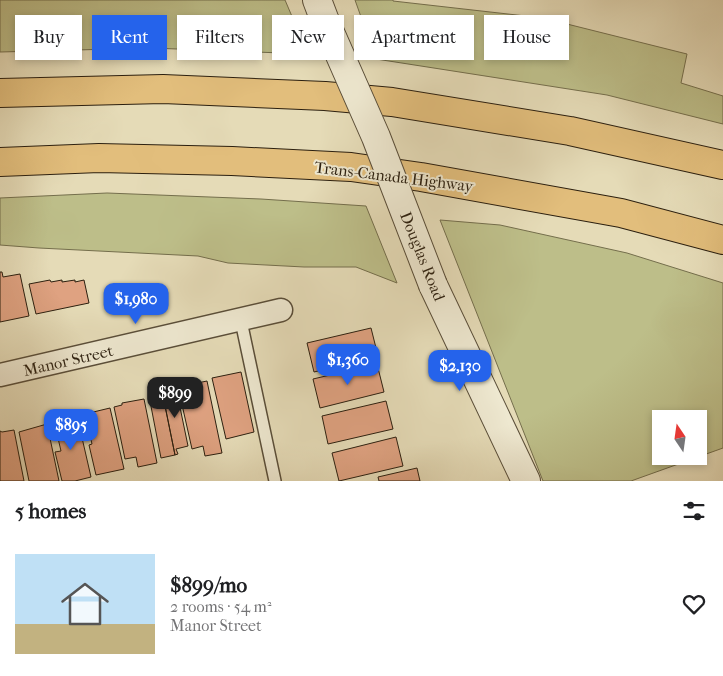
<!DOCTYPE html>
<html lang="en">
<head>
<meta charset="utf-8">
<style>
  body { margin:0; font-family:"IM FELL French Canon",serif; background:#f6f6f6; color:#202124; height:100vh; display:flex; flex-direction:column; font-size:19px; white-space:nowrap }
  * { box-sizing:border-box; margin:0 }
  p { font-size:16px; color:#757577 }
  .icon { flex:none; width:28px; height:28px; fill:none; stroke:currentColor; stroke-width:2; stroke-linecap:round; stroke-linejoin:round }
  .map { position:relative; height:481px; overflow:hidden }
  .panel { display:flex; flex-direction:column; background:#fff; flex:1 }
  .panel>* { flex:none }
  .hud { position:absolute; left:15px; top:15px; width:694px; height:45px; display:flex; gap:10px }
  .needle { width:32px; rotate:347deg }
  .buttons { position:absolute; left:652px; top:410px; display:grid; gap:10px }
  .buttons a { display:grid; place-items:center; width:55px; height:55px; border-radius:0px; background:#fff; box-shadow:0 2px 8px #0003; font-size:25px }
  .price { position:absolute; translate:-50% -42px; padding:0 11px; border-radius:10px; background:#2563eb; color:#fff; font-size:16px; line-height:32px; filter:drop-shadow(0 1px 2px #0008) }
  .price::after { content:''; position:absolute; left:50%; top:30px; width:15px; height:11px; margin-left:-8px; background:inherit; clip-path:polygon(0 0,100% 0,50% 100%) }
  .price.selected { background:#222; color:#fff }
  ul { padding:0; list-style:none }
  li { display:flex; align-items:center; gap:15px; height:125px; padding:0 15px }
  li+li { border-top:1px solid #e0e0e0 }
  li span { display:grid; place-items:center; flex:none; width:140px; height:100px; border-radius:0px; color:#555 }
  li>.icon { margin-inline-start:auto }
  span .icon { width:60px; height:60px; fill:#fffc; stroke-width:1 }
  li b { font-size:21px }
  h2 { display:flex; justify-content:space-between; align-items:center; height:60px; padding:0 15px; font-size:21px }
  .pill { padding:0 18px; border-radius:0px; background:#fff; box-shadow:0 2px 8px #0003; font-size:18px; line-height:45px }
  .pill.selected { background:#2563eb; color:#fff }
  .map>svg:first-child { display:block }
</style>
</head>
<body>
<div class="map">
<svg width="723" height="481" viewBox="0 0 723 481">
  <rect width="100%" height="100%" fill="#e5dbb7"/>
  <filter id="stains"><feTurbulence type="fractalNoise" baseFrequency=".004" numOctaves="4"/><feColorMatrix values="0 0 0 0 .2 0 0 0 0 .09 0 0 0 0 .02 0 0 0 .5 -.17"/></filter>
  <radialGradient id="worn" r=".72"><stop offset=".6" stop-color="#630" stop-opacity="0"/><stop offset="1" stop-color="#630" stop-opacity=".3"/></radialGradient>
  <path fill="#bdbe89" stroke="#746e4c" fill-rule="evenodd" d="M0,0H285L308,54L151,48L0,52Z
    M355,0H393V1L543,18L687,54L681,83L723,96V124L607,95L376,59Z
    M107,193L261,199L366,206L397,283L356,267H304L228,263L198,256L39,248L0,245V198Z
    M440,220L500,225L627,253L723,283V448L631,481H543ZM661,419H699V456H661Z"/>
  <path fill="#dfa281" stroke="#2b1f0f" d="M0,272H2L3,277L20,274L29,316L0,322Z
    M50,280L51,282L62,280V282L75,280V282L84,280L89,303L36,314L29,284Z
    M371,328L378,356L314,372L307,343Z
    M377,364L384,392L320,408L313,379Z
    M241,372L254,432L226,439L212,378Z
    M207,381L222,453L205,456L203,446L192,449L178,387Z
    M176,388L188,446L176,449L178,454L175,455L162,391Z
    M162,391L175,455L161,458L149,396L159,394L158,392Z
    M144,399L157,463L138,467L136,457L125,459L114,407L122,405V403Z
    M386,401L393,429L328,444L322,416Z
    M110,408L124,469L96,475L89,445L92,444L85,414Z
    M77,416L91,477L75,481H62L55,452L61,451L54,421Z
    M47,424L59,481H29L19,432Z
    M14,430L24,481H0V431L2,432Z
    M396,437L403,466L339,481L332,453Z
    M417,468L420,481H379L378,477Z"/>
  <g fill="none" stroke-linecap="round" stroke-linejoin="round">
    <defs>
      <path id="service" d="M241,321L275,481"/>
      <path id="minor" d="M0,375L281,310"/>
      <path id="tertiary" d="M317,0L325,21
        M433,285L526,481"/>
      <path id="motorway" d="M0,93L163,89L325,96L392,102L570,131L723,165
        M0,162L99,158L232,161L351,167L421,177L621,213L723,240"/>
    </defs>
    <use href="#service" stroke="#5a4e39" stroke-width="14"/>
    <use href="#minor" stroke="#5a4e39" stroke-width="25"/>
    <use href="#tertiary" stroke="#5a4e39" stroke-width="30"/>
    <use href="#motorway" stroke="#2b1f0f" stroke-width="30"/>
    <use href="#service" stroke="#eee8d0" stroke-width="11"/>
    <use href="#minor" stroke="#eee8d0" stroke-width="22"/>
    <use href="#tertiary" stroke="#eee8d0" stroke-width="28"/>
    <use href="#motorway" stroke="#e2be7c" stroke-width="28"/>
    <defs>
      <path id="tertiary-bridge" d="M325,21L376,137L433,285"/>
    </defs>
    <use href="#tertiary-bridge" stroke="#5a4e39" stroke-width="30" stroke-linecap="butt"/>
    <use href="#tertiary-bridge" stroke="#eee8d0" stroke-width="28"/>
  </g>
  <g text-anchor="middle" stroke-width="4" stroke-linejoin="round" paint-order="stroke">
    <g font-size="16" fill="#2b1f0f" stroke="#eee8d0">
      <text transform="translate(394 176) rotate(7)" y="6">Trans-Canada Highway</text>
      <text transform="translate(423 256) rotate(68)" y="6">Douglas Road</text>
      <text transform="translate(68 360) rotate(-13)" y="6">Manor Street</text>
    </g>
  </g>
  <rect width="100%" height="100%" filter="url(#stains)"/>
  <rect width="100%" height="100%" fill="url(#worn)"/>
</svg>
<div class="buttons">
<a><svg class="needle" viewBox="-14 -14 28 28"><path d="M0-13l5 13h-10z" fill="#e53935"/><path d="M0 13l5-13h-10z" fill="#757577"/></svg></a>
</div>
<b class="price" style="left:136px;top:325px">$1,980</b>
<b class="price" style="left:348px;top:386px">$1,360</b>
<b class="price" style="left:460px;top:392px">$2,130</b>
<b class="price selected" style="left:175px;top:419px">$899</b>
<b class="price" style="left:71px;top:451px">$895</b>
<div class="hud">
<a class="pill">Buy</a>
<a class="pill selected">Rent</a>
<a class="pill">Filters</a>
<a class="pill">New</a>
<a class="pill">Apartment</a>
<a class="pill">House</a>
</div>
</div>
<section class="panel">
<h2>5 homes<svg class="icon" aria-label="filters" viewBox="0 0 24 24"><path d="M4 7h16M4 17h16"/><circle cx="9" cy="7" r="2"/><circle cx="15" cy="17" r="2"/></svg></h2>
<ul>
<li><span style="background:linear-gradient(#bfe0f5 70%,#c2b280 0)"><svg class="icon" aria-label="home" viewBox="0 0 24 24"><path d="M3 11l9-7 9 7M6 9v11h12V9"/></svg></span><div><b>$899/mo</b><p>2 rooms · 54 m²</p><p>Manor Street</p></div><svg class="icon" aria-label="heart" viewBox="0 0 24 24"><path d="M12 20l-8-8c-3-5 5-10 8-4 3-6 11-1 8 4z"/></svg></li>
</ul>
</section>
</body>
</html>
